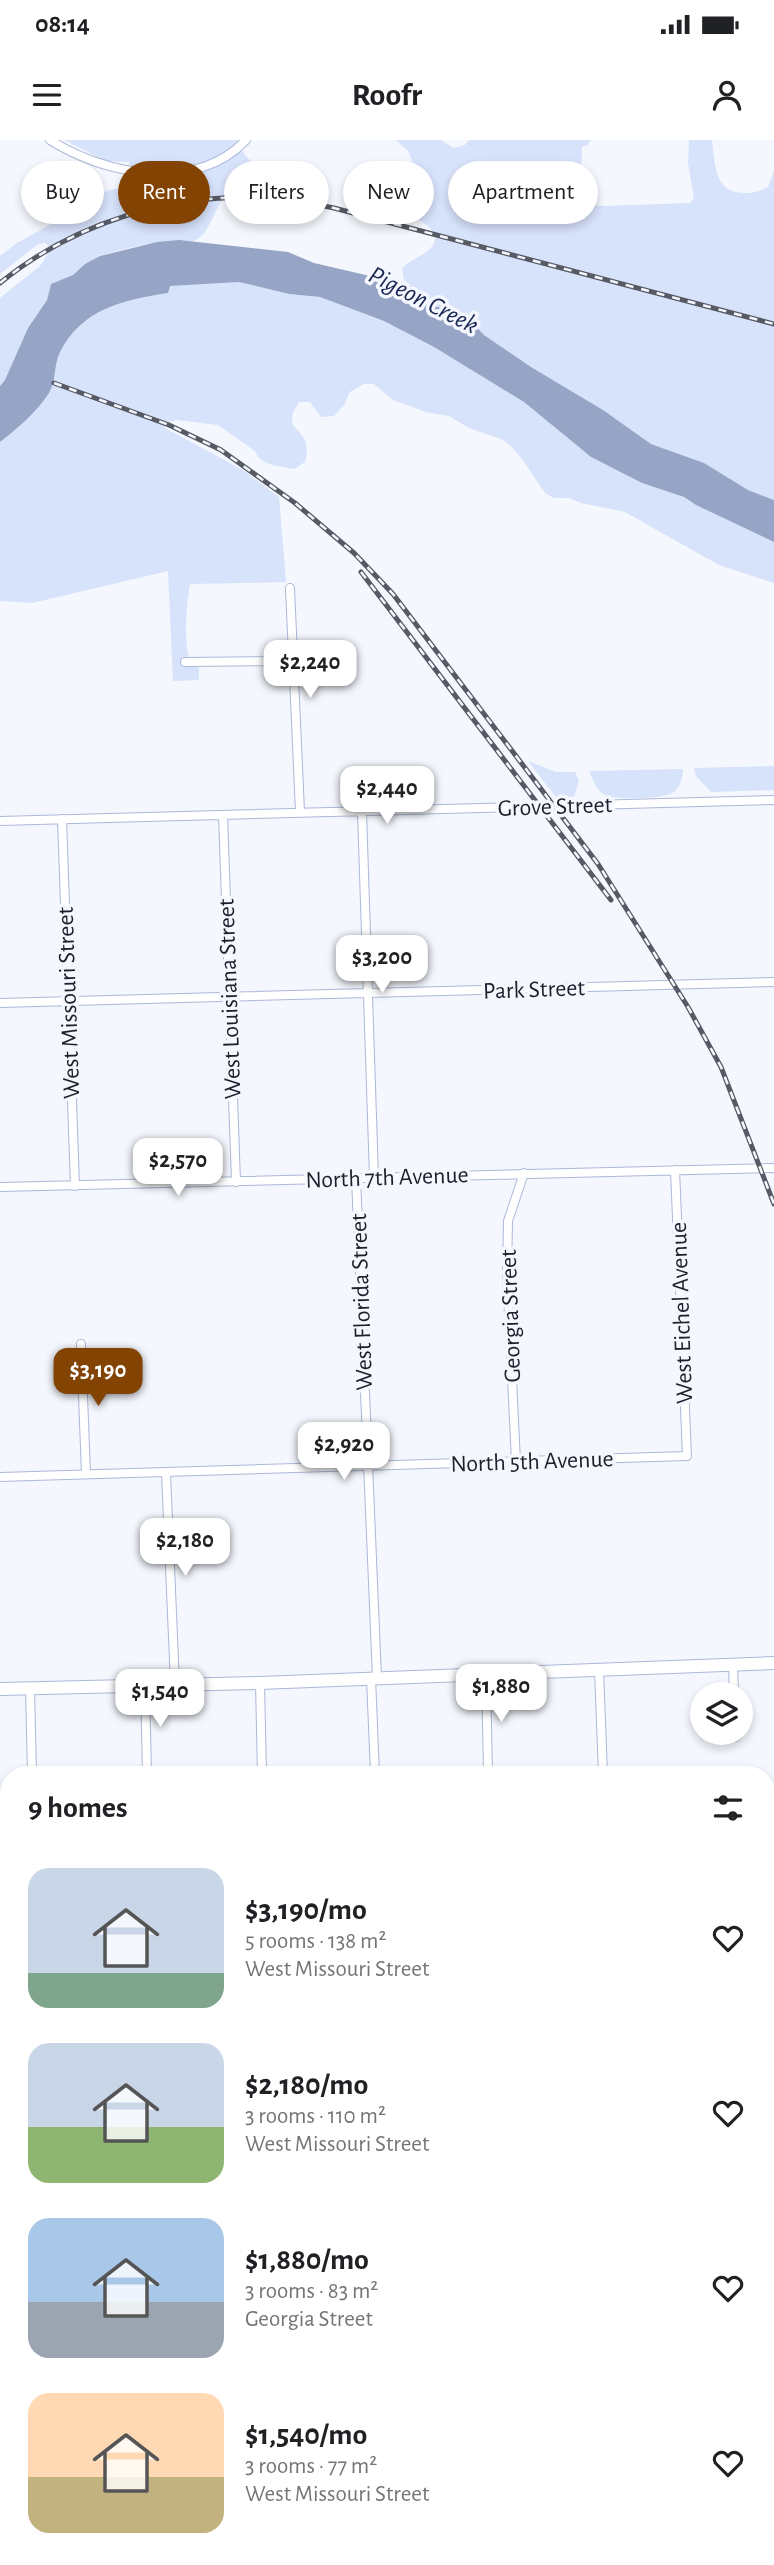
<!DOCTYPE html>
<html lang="en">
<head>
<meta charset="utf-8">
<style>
  body { margin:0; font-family:"Alegreya Sans",sans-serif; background:#f6f6f6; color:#202124; height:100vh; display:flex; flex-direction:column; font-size:26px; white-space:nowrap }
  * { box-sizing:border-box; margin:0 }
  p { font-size:23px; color:#757577 }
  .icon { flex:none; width:38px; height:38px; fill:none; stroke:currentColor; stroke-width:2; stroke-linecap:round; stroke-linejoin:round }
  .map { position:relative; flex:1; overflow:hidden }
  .side { position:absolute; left:0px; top:1626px; width:775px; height:800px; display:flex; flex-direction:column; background:#fff; border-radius:28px 28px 0 0; box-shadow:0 4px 10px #0003 }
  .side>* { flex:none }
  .guide { position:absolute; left:21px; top:21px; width:733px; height:63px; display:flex; gap:14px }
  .buttons { position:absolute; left:690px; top:1542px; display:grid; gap:14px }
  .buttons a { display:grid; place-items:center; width:63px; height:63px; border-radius:50%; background:#fff; box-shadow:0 4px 10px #0003; font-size:35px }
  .price { position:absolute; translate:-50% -60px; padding:0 16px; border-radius:14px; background:#fff; color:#222; font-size:23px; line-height:46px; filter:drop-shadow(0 2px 4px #0008) }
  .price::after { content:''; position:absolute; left:50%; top:42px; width:21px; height:16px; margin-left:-10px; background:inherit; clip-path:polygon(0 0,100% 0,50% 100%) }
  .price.active { background:#824303; color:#fff }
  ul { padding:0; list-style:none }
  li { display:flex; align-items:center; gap:21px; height:175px; padding:0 28px }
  li span { display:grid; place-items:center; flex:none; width:196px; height:140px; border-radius:21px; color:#555 }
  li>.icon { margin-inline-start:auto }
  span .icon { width:84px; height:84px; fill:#fffc; stroke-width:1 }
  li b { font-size:30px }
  h2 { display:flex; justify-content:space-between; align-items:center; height:84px; padding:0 28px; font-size:30px }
  .chip { padding:0 24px; border-radius:32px; background:#fff; box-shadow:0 4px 10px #0003; font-size:24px; line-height:63px }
  .chip.active { background:#824303; color:#fff }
  .status { display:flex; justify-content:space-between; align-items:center; height:49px; padding:0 35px; background:#fff; direction:ltr }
  .status svg { height:19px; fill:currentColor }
  header { display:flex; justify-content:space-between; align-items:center; height:91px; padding:0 28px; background:#fff; font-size:32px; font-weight:700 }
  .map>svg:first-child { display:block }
</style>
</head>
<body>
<div class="status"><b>08:14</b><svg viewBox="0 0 49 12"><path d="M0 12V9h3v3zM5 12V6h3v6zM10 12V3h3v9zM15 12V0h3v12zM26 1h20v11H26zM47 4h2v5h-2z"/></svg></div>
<header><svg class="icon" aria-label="menu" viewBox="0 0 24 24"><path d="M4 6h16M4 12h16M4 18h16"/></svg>Roofr<svg class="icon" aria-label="person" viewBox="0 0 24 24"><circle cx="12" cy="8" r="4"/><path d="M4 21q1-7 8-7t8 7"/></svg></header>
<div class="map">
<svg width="774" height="2425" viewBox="0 0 774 2425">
  <rect width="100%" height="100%" fill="#f4f7fd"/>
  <path fill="#d7e2fb" d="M64,0H239C242,18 251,18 261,32C257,51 246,46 233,51C213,60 214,94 193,101C186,103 169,101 161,102C142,104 121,110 102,115C90,120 82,130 71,136C65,139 58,141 51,144L47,160L28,188L5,240L0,246V158L40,126L51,109L45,103L38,104L0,134V116L17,103L92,61C110,43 123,53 136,41L129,22L106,21Z
    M396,0H441L454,8L465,5L469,0H591L588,5L582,7L580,56L591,65L603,66L690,63L694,58L688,23L689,0H712C715,25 714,54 746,53C755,53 760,51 768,47L774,30V360L748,350L704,323L651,304L603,270L531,227L484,195L468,178L453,169L437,167L404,140L402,129C409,120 417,119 426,112C450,94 420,80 405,72L403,61L415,27L408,11Z
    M239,142L289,154L320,157L384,181L434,207L524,262L591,317L642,343L684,357L696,365L774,402V443L719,425L625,372L581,363L569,358H554L545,353L522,319L510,305L501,299L469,288L449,276L426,272L393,260L374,244H364L350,252L344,265L334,276L321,277L310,262H299C296,267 292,273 292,279C291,292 313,293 305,322L294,329C281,326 260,326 255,311L218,285L177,280L170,282L165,288L243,330L279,357L286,442L190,444C186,466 183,505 191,525L199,528V540L173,541L168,431L32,463L0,461V302C18,288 36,273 48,253C56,241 54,225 60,212C83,169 124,160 168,153L169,146Z
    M528,621L556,632H575L579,641L574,657L559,661Z
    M774,626V650L711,652L696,636L694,628Z
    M683,629C682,639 681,647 672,653C662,659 615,660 605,655C596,650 593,640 589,631Z"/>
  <path fill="#96a4c5" d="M179,100L288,112L314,123L370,136L384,144L411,146L437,167L453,169L468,178L484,195L531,227L603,270L651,304L704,323L748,350L774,360V402L696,365L684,357L642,343L591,317L524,262L434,207L384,181L320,157L289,154L239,142L170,146L168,153C124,160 83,168 60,212C54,224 56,241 49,253C36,273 18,288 0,302V246L5,240L28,188L47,160L51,144L73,135L85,124L100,116L157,102Z"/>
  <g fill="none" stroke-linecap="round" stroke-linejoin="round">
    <defs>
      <path id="minor" d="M50,0C105,35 196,53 246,0
        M290,448L300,672
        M185,522L294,521
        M362,672L374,1038
        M223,675L236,1042
        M62,679L75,1046
        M0,681L774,660
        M0,863L774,842
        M356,1038L377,1538
        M0,1047L774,1028
        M81,1204L86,1334
        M516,1322L507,1133L508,1081L524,1033
        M166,1333L175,1544
        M0,1337L687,1316L675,1030
        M733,1525L734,1554
        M599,1530L603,1634
        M486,1534L488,1634
        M371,1538L375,1634
        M260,1543L262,1634
        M145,1545L147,1634
        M30,1548L32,1634
        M736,1592V1597
        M0,1796H9
        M766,1917L774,1916
        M0,1950L9,1949
        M0,2156H9
        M23,2417V2425
        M279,2417V2425
        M705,2417V2425
        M293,2425L566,2417"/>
      <path id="primary" d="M0,1549L260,1543L774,1523
        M766,2272H774
        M0,2295H9"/>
    </defs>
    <use href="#minor" stroke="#abb8d8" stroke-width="10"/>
    <use href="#primary" stroke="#abb8d8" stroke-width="14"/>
    <use href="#minor" stroke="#fff" stroke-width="8"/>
    <use href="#primary" stroke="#fff" stroke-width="12"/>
    <defs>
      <path id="rail" d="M0,143C75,82 174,52 270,58C292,60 313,64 334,68L774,184
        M54,243L169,285L221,310L295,363L354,413L393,454L598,724L688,867L721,927L774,1064
        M361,432L611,760"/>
    </defs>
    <use href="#rail" stroke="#565a65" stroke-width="5"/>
    <use href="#rail" stroke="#f4f7fd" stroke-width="2.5" stroke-dasharray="8" stroke-linecap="butt"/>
  </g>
  <g text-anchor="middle" stroke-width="7" stroke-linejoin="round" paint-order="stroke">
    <g font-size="24" fill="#1b202c" stroke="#f4f7fd">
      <text transform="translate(555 666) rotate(-2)" y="8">Grove Street</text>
      <text transform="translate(534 849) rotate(-2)" y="8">Park Street</text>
      <text transform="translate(229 859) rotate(-92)" y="8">West Louisiana Street</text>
      <text transform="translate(68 863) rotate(-92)" y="8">West Missouri Street</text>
      <text transform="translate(387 1037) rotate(-2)" y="8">North 7th Avenue</text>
      <text transform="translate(361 1162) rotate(-92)" y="8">West Florida Street</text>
      <text transform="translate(681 1173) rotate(-92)" y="8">West Eichel Avenue</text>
      <text transform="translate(510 1176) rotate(-92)" y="8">Georgia Street</text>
      <text transform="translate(532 1321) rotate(-2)" y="8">North 5th Avenue</text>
    </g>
    <g font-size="26" font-style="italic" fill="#1a2853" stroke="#f4f7fd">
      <text transform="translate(424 159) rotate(27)" y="9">Pigeon Creek</text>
    </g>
  </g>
</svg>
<div class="buttons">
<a><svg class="icon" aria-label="layers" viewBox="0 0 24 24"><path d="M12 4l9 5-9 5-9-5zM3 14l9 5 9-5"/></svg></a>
</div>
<b class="price" style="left:310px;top:560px">$2,240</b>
<b class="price" style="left:387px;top:686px">$2,440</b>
<b class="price" style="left:382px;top:855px">$3,200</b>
<b class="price" style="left:178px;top:1058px">$2,570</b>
<b class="price active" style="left:98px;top:1268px">$3,190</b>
<b class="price" style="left:344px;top:1342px">$2,920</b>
<b class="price" style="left:185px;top:1438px">$2,180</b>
<b class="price" style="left:501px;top:1584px">$1,880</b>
<b class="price" style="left:160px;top:1589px">$1,540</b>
<div class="guide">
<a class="chip">Buy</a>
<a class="chip active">Rent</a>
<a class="chip">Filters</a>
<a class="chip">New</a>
<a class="chip">Apartment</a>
</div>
<section class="side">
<h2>9 homes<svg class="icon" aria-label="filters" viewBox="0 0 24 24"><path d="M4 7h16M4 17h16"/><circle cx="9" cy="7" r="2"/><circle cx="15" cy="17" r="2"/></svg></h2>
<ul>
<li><span style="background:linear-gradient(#c9d6e8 75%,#7fa58c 0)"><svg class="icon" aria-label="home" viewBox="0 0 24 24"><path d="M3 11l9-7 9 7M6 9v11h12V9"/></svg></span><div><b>$3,190/mo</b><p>5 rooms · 138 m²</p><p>West Missouri Street</p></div><svg class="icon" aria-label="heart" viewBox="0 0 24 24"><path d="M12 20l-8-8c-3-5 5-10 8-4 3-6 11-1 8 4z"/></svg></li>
<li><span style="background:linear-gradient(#c9d6e8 60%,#8fb573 0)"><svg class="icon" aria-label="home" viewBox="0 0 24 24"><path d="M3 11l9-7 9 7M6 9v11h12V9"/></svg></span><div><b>$2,180/mo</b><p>3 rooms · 110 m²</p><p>West Missouri Street</p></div><svg class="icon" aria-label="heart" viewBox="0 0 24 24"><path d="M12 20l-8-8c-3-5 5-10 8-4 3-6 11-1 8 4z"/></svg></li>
<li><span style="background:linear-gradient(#a9c7e8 60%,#9aa5b1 0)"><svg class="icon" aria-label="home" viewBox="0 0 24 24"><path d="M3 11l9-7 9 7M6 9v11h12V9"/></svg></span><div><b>$1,880/mo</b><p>3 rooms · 83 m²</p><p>Georgia Street</p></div><svg class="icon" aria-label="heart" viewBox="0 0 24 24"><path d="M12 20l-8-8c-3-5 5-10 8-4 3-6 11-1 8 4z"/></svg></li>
<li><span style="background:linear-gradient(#ffd9b3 60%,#c2b280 0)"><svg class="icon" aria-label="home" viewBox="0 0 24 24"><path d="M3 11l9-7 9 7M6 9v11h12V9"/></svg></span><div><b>$1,540/mo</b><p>3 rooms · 77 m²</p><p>West Missouri Street</p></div><svg class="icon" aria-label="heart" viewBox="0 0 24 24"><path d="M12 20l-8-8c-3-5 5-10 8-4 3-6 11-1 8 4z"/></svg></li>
</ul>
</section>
</div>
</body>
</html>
